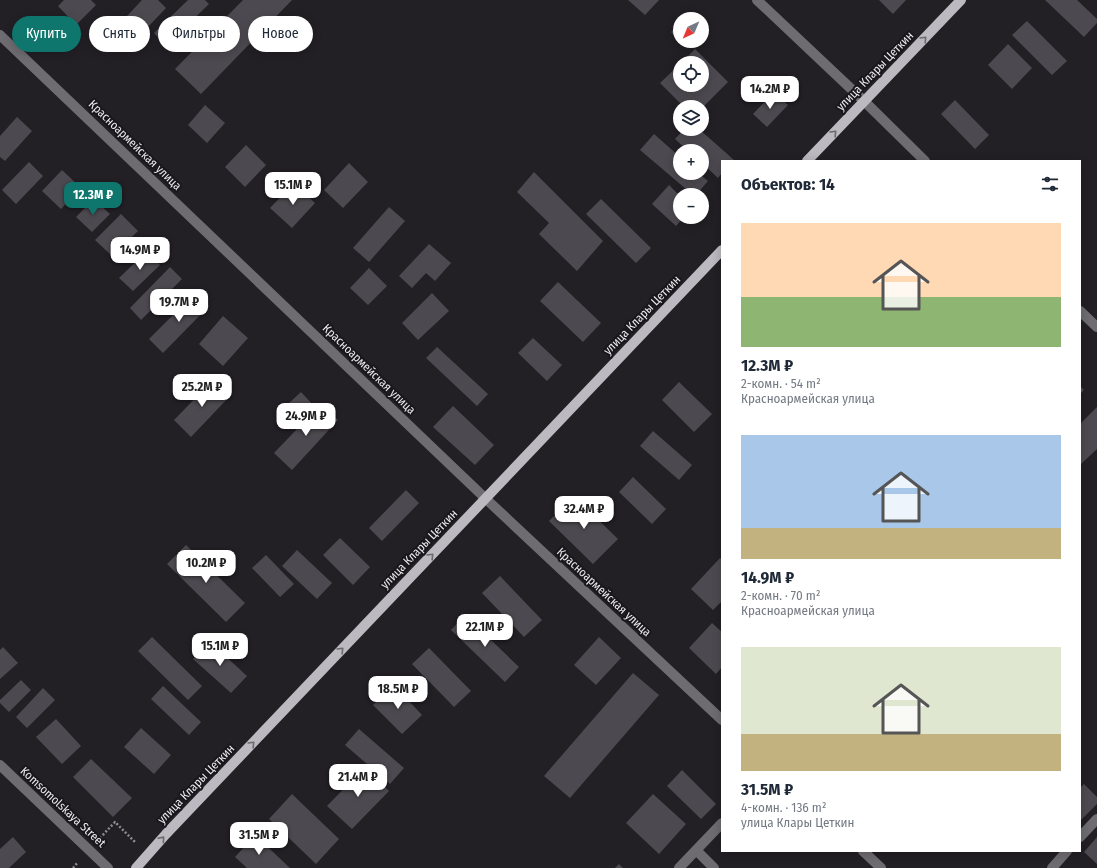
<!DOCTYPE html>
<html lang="ru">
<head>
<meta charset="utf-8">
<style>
  body { margin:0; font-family:"Fira Sans Condensed",sans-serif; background:#f2f2f3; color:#1f2937; height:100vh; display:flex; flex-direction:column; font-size:15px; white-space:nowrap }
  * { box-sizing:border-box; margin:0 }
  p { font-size:13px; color:#747a83 }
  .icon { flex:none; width:22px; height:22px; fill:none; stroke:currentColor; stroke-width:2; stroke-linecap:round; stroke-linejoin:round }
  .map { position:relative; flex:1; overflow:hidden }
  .sheet { position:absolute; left:721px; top:160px; width:360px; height:692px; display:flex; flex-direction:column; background:#fff; border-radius:0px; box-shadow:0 2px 10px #0003 }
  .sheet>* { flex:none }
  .top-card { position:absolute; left:12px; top:16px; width:380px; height:36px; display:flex; gap:8px }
  .needle { width:26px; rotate:224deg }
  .tools { position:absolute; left:673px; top:12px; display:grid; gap:8px }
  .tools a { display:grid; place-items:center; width:36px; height:36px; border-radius:50%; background:#fff; box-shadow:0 2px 10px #0003; font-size:20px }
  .price { position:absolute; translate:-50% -34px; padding:0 9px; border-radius:8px; background:#fff; color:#222; font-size:13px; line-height:26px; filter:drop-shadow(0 1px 2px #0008) }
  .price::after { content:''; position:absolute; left:50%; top:24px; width:12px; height:9px; margin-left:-6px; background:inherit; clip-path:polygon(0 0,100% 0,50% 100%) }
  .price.current { background:#0f766e; color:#fff }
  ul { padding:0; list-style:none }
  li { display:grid; align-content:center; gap:8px; height:212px; padding:0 20px }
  li span { display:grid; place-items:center; height:124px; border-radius:0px; color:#555 }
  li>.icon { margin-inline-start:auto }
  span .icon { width:72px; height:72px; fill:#fffc; stroke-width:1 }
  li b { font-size:17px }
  h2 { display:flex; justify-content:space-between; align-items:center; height:48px; padding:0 20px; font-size:17px }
  .chip { padding:0 14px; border-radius:18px; background:#fff; box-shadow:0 2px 10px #0003; font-size:14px; line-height:36px }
  .chip.current { background:#0f766e; color:#fff }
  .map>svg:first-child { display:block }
</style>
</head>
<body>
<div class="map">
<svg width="1097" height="868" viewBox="0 0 1097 868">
  <rect width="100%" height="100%" fill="#221f25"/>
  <path fill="#4d4950" d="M64,0H91L96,5L76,25L58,6Z
    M142,0H158L166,8L129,47L113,31Z
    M188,0H205L209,4L166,46L154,33Z
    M243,0H292L201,94L175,69Z
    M628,0H659L645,15Z
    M879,0H906L893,14Z
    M1045,0H1077L1097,19V23L1084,37Z
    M690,13L696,19H684Z
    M1027,21L1067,61L1052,75L1012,35Z
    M680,23V41L671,32Z
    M702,25L706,29L702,33Z
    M680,41H694L687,48Z
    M1008,44L1032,68L1012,89L988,65Z
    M695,49L728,82L702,108V107H684L660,83L680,64V85H702V63H681Z
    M774,92L788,105L767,127L753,114Z
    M955,100L989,135L975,149L941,114Z
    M205,105L225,123L207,143L188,125Z
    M17,117L32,131L5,161L0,157V136Z
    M684,129H699L734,160L733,161H722V173L718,178L702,163V151H688L675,139Z
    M654,134L680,157V173H698L708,181L696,195H693L640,150Z
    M246,145L266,165L245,187L225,167Z
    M29,162L43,176L16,204L2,190Z
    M349,163L368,182L343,208L324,190Z
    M62,170L81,188L61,209L42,191Z
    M534,172L603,241L577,271L539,234L549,223L517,192Z
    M294,183L315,203L292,228L270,208Z
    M669,185L680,196V217H684L676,226L652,204Z
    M94,199L110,214L92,232L76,217Z
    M601,199L651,248L636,263L586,214Z
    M389,207L405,221L369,262L353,248Z
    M121,214L138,231L112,256L95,240Z
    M429,244L451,263L435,281L426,273L412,288L399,276Z
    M147,251L160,265L133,291L119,278Z
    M170,267L182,279L141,320L130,308Z
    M369,268L387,286L368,305L350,288Z
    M558,282L601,323L583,342L540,301Z
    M195,293L209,306L163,353L149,339Z
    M432,293L449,311L418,340L402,323Z
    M223,316L248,338L223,366L199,344Z
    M533,338L562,365L547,381L518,353Z
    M437,347L488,394L477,406L426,358Z
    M214,379L231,395L191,437L174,420Z
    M679,382L712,414L694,432L662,400Z
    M1080,386L1084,390L1080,394Z
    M301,392L314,406L290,428L277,414Z
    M321,404L338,420L292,470L274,453Z
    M453,406L494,445L475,465L433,427Z
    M1097,407V449L1080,465V424Z
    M653,431L692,465L679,480L640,446Z
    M633,477L666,509L652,524L619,492Z
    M406,490L419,503L382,541L369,528Z
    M574,496L618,539L593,564L549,521Z
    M340,538L370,567L353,585L323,555Z
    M186,545L245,603L226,622L167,564Z
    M297,550L332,583L317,599L282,566Z
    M266,555L294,584L280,597L252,568Z
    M720,558L722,560V601L713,610L691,589Z
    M500,576L542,620L524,637L482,593Z
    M465,615L519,667L505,682L451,630Z
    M712,623L722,632V667L716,674L689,648Z
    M152,637L202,686L188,700L138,651Z
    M599,637L621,658L596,685L574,665Z
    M209,641L247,676L231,693L193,659Z
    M3,647L18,663L0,679V650Z
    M429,648L471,691L454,707L412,664Z
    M633,673L659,695L570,798L544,776Z
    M21,680L31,690L9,712L0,703V700Z
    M394,685L422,715L402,734L373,705Z
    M163,686L201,722L189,735L151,699Z
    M43,688L55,700L27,728L16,717Z
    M56,719L81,746L62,764L36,737Z
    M141,728L171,755L154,774L124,747Z
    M359,729L404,768L390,784L345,745Z
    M91,759L132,798L113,817L73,777Z
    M365,767L389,791L352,829L327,806Z
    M682,770L716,804L701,819L667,786Z
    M1084,784L1097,797V804L1080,821V788Z
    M292,794L339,839L316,864L269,819Z
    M653,794L686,824L659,854L626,823Z
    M255,835L290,868H247L235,857Z
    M13,837L26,852L9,868H0V849Z
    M1097,837V864L1084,852Z
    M619,864L623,868H615Z"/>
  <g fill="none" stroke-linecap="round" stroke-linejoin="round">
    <path stroke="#8e8c91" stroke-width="2.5" stroke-dasharray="2 2" stroke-linecap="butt" d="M100,838L115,822L136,843
      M73,868L78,862"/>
    <path stroke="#6e6c70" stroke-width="10" d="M757,0L864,101L925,161
      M0,35L485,498L722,720
      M1080,311L1097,327
      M0,765L108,868
      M1080,837L1097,819
      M696,850L714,868
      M863,851L881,868
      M679,868L722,823
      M1052,868L1067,851"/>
    <path stroke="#bdb9c0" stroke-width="10" d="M807,161L961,0
      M136,868L166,834L722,250"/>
  </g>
  <defs><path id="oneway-chevron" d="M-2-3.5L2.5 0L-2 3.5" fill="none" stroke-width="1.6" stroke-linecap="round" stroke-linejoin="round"/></defs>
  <g stroke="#6b686e">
    <use href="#oneway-chevron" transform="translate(924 39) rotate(-46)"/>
    <use href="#oneway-chevron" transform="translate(834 133) rotate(-46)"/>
    <use href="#oneway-chevron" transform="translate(431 556) rotate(-46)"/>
    <use href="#oneway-chevron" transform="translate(341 650) rotate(-46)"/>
    <use href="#oneway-chevron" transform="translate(252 744) rotate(-46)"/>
    <use href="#oneway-chevron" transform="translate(162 839) rotate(-49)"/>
  </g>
  <g text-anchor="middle" stroke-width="4" stroke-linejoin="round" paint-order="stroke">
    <g font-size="12" fill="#eceaee" stroke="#19161c">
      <text transform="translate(875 71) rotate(-46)" y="4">улица Клары Цеткин</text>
      <text transform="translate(135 145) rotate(44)" y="4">Красноармейская улица</text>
      <text transform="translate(642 315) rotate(-46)" y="4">улица Клары Цеткин</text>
      <text transform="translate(369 369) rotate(44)" y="4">Красноармейская улица</text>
      <text transform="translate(419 549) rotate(-46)" y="4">улица Клары Цеткин</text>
      <text transform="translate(604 592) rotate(43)" y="4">Красноармейская улица</text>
      <text transform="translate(196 784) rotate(-46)" y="4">улица Клары Цеткин</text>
      <text transform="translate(63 807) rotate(43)" y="4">Komsomolskaya Street</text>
    </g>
  </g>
</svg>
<div class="tools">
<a><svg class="needle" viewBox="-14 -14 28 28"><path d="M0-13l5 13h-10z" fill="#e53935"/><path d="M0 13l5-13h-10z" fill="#747a83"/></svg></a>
<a><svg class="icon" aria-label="locate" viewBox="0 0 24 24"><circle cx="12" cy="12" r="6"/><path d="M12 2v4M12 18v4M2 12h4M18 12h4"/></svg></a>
<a><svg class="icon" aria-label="layers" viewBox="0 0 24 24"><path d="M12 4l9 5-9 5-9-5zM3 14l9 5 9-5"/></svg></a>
<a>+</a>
<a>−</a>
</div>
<b class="price" style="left:770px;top:110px">14.2M ₽</b>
<b class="price" style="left:293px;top:206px">15.1M ₽</b>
<b class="price current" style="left:93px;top:216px">12.3M ₽</b>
<b class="price" style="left:140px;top:271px">14.9M ₽</b>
<b class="price" style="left:179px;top:323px">19.7M ₽</b>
<b class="price" style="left:202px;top:408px">25.2M ₽</b>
<b class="price" style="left:306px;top:437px">24.9M ₽</b>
<b class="price" style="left:584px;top:530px">32.4M ₽</b>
<b class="price" style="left:206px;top:584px">10.2M ₽</b>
<b class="price" style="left:485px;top:648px">22.1M ₽</b>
<b class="price" style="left:220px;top:667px">15.1M ₽</b>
<b class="price" style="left:398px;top:710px">18.5M ₽</b>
<b class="price" style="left:358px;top:798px">21.4M ₽</b>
<b class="price" style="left:259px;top:856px">31.5M ₽</b>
<div class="top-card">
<a class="chip current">Купить</a>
<a class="chip">Снять</a>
<a class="chip">Фильтры</a>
<a class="chip">Новое</a>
</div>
<section class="sheet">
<h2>Объектов: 14<svg class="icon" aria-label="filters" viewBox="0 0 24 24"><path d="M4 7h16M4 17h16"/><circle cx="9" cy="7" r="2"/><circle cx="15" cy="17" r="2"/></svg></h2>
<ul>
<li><span style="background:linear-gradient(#ffd9b3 60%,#8fb573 0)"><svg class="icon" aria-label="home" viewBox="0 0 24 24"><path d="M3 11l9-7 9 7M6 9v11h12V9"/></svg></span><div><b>12.3M ₽</b><p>2-комн. · 54 m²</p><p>Красноармейская улица</p></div></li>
<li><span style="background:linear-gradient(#a9c7e8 75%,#c2b280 0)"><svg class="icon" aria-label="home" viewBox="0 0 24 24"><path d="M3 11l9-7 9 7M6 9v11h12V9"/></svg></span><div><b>14.9M ₽</b><p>2-комн. · 70 m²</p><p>Красноармейская улица</p></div></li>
<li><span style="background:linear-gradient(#dfe7d0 70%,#c2b280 0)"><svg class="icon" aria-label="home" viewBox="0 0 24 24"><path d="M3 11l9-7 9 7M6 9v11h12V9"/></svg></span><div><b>31.5M ₽</b><p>4-комн. · 136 m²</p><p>улица Клары Цеткин</p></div></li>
</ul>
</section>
</div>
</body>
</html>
